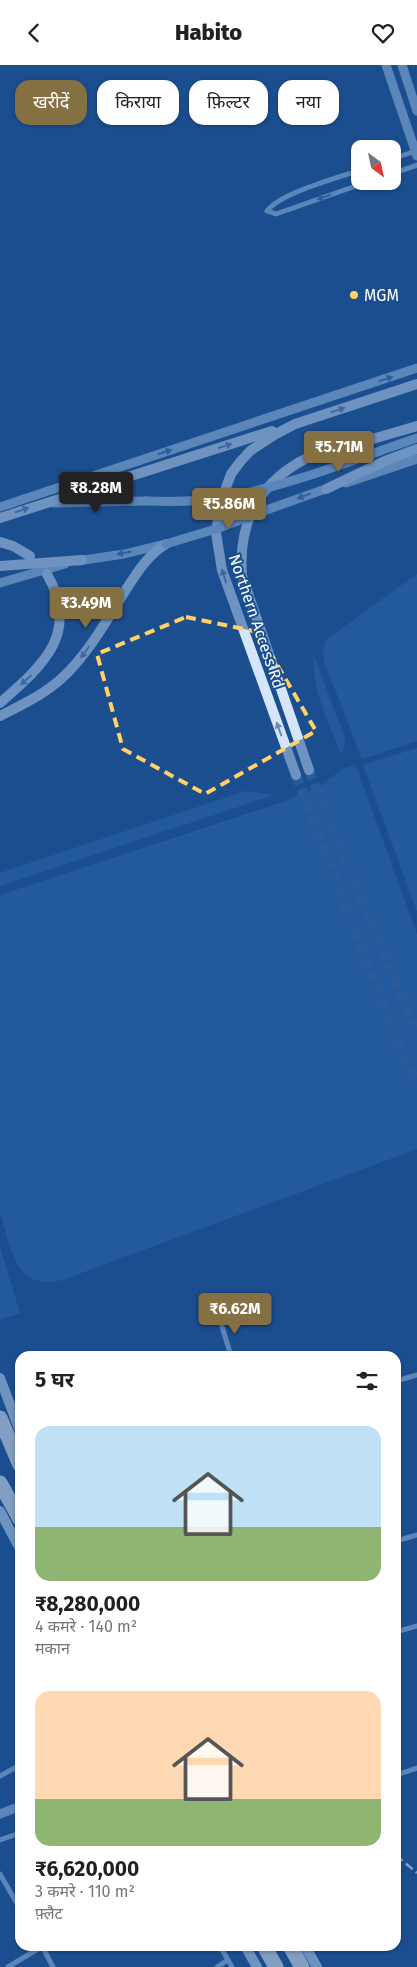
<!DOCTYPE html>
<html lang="hi">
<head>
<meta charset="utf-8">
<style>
  body { margin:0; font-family:"Fira Sans","Noto Sans Devanagari",sans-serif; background:#f2f2f2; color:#202124; height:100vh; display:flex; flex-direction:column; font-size:19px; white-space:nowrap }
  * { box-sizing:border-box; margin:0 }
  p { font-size:16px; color:#757577 }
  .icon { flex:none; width:28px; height:28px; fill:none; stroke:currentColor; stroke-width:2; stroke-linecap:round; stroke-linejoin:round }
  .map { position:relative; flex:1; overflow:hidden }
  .details { position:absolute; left:15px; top:1286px; width:386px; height:600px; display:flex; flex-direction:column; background:#fff; border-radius:15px; box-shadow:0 1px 4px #0004 }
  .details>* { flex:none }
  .guide { position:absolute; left:15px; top:15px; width:388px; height:45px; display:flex; gap:10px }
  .needle { width:32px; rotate:147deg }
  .controls { position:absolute; left:351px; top:75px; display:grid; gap:10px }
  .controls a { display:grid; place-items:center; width:50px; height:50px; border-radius:10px; background:#fff; box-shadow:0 1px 4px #0004; font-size:25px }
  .price { position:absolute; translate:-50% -42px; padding:0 11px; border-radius:5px; background:#847042; color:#fff; font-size:16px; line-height:32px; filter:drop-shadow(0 1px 2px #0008) }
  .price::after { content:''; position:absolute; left:50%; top:30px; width:15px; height:11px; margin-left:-8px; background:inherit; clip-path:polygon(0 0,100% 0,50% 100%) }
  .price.active { background:#222; color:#fff }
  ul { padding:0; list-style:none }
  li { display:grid; align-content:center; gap:10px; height:265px; padding:0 20px }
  li span { display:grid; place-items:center; height:155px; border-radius:15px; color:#555 }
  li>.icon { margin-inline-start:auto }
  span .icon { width:90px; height:90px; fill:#fffc; stroke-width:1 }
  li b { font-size:21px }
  h2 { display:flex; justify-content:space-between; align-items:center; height:60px; padding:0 20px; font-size:21px }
  .chip { padding:0 18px; border-radius:15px; background:#fff; box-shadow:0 1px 4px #0004; font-size:18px; line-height:45px }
  .chip.active { background:#847042; color:#fff }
  header { display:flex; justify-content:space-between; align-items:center; height:65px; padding:0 20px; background:#fff; font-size:22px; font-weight:800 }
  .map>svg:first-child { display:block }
</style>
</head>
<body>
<header><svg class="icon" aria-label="back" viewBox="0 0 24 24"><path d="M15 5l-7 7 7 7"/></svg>Habito<svg class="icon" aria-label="heart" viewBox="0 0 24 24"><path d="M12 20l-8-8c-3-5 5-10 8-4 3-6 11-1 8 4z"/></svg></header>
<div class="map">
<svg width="417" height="1902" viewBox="0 0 417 1902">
  <rect width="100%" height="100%" fill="#1b4f8f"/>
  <path fill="#2e69ad" d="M417,509V676L362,694L324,596L323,585L327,574Z
    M314,591L345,673L344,682L341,689C330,659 311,624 314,591Z
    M417,683V847L363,700Z
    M352,701L357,704L417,869V1084L65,1214C15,1229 11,1183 0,1147V830L289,735L321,721L342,704Z
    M246,726L274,730L0,821V808Z
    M0,1182L20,1248L0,1255Z"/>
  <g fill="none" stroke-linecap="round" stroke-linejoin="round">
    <path stroke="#3d69a0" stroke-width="10" stroke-dasharray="10 5" stroke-linecap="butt" d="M309,705L417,968
      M296,710L403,993L417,1017"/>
    <path stroke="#a9c9ee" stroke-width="5" d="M392,94L416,86
      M360,105C337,113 280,128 267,146L276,149L370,116
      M392,109L417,100
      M220,1255L231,1291
      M396,1316L417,1310
      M396,1476L417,1470
      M396,1567L417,1561
      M396,1710L417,1703
      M0,1711L20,1700
      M0,1775L20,1768
      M0,1809L20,1844
      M42,1881L53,1902
      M220,1881L232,1902
      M8,1902L43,1881
      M217,1902L228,1895"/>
    <path stroke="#a9c9ee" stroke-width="9" d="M386,0L417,91
      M402,0L417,46
      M346,418L417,394
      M53,438L146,436
      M0,442L417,303
      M269,444L331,422
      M77,496L124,489L165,479
      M0,518L65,499
      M0,1749L20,1741"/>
    <path stroke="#d6e6fa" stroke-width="10" d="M326,424L385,396L417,384
      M0,453L272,366
      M0,477L13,481L30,491
      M0,501L82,495
      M0,638C42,601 81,569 47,509
      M0,651C26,638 53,625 72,603C92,581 107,555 122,531C135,511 146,491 166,479
      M309,705L242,511C238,457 258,418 307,393L417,361
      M296,710L222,505L216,468L220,439L231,409L240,397L250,386L274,370L295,359L417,319
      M0,1313L20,1366
      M0,1446L20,1484
      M245,1881L257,1902
      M305,1881L317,1902"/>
    <path stroke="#fff" stroke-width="15" d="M0,1353L20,1400
      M0,1418L20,1454
      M264,1881L276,1902
      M290,1881L302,1902"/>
    <path stroke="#fff" stroke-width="2.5" stroke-dasharray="9 4" stroke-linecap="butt" d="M396,1790L417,1808"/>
    <path stroke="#a9c9ee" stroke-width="9" d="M146,436C173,437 200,437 226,432C292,420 355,394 417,373
      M166,479L219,463L269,444"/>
  </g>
  <defs><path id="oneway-solid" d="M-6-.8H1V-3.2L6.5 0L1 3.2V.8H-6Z" transform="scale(1.25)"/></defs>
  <g fill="#4674ac">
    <use href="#oneway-solid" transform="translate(324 132) rotate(161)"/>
    <use href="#oneway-solid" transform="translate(386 314) rotate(-18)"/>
    <use href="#oneway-solid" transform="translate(165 387) rotate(-18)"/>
    <use href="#oneway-solid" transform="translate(304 431) rotate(161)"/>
    <use href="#oneway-solid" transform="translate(124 488) rotate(169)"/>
  </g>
  <g fill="#668bba">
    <use href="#oneway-solid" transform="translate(338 345) rotate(-18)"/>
    <use href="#oneway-solid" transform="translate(225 381) rotate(-17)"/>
    <use href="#oneway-solid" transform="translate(22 445) rotate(-19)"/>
    <use href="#oneway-solid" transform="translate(224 511) rotate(-107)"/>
    <use href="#oneway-solid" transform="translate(85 587) rotate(127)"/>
    <use href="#oneway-solid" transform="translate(26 615) rotate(138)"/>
    <use href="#oneway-solid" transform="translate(279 664) rotate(-110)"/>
  </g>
  <path d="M0 0H417V1902H0ZM186,552L258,567L316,666L205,729L123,684L97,589Z" fill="#1b4f8f" fill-opacity=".55" fill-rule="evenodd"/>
  <path fill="none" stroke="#ffd166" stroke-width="4" stroke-dasharray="10 6" stroke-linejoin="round" d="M186,552L258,567L316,666L205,729L123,684L97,589Z"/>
  <circle fill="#ffd166" stroke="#1b4f8f" stroke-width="2" cx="354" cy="230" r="5"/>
  <g text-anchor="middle" stroke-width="4" stroke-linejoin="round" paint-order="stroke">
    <g font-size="16" fill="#fff" stroke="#1b4f8f" text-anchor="start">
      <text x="364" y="236">MGM</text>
    </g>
    <g font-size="16" fill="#fff" stroke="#1b4f8f">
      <text transform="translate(257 556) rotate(71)" y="6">Northern Access Rd</text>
    </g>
  </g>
</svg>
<div class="controls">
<a><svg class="needle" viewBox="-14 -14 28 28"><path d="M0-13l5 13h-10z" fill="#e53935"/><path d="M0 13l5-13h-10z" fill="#757577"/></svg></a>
</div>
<b class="price" style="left:339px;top:408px">₹5.71M</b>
<b class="price active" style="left:96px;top:449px">₹8.28M</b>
<b class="price" style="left:229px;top:465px">₹5.86M</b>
<b class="price" style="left:86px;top:564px">₹3.49M</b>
<b class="price" style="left:235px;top:1270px">₹6.62M</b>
<div class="guide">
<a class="chip active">खरीदें</a>
<a class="chip">किराया</a>
<a class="chip">फ़िल्टर</a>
<a class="chip">नया</a>
</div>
<section class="details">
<h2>5 घर<svg class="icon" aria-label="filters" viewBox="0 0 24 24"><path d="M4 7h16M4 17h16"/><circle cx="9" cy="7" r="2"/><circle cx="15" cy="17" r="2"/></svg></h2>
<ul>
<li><span style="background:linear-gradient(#bfe0f5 65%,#8fb573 0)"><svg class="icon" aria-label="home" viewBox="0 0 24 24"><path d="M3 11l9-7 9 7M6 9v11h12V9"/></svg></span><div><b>₹8,280,000</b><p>4 कमरे · 140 m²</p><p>मकान</p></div></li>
<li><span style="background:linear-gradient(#ffd9b3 70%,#8fb573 0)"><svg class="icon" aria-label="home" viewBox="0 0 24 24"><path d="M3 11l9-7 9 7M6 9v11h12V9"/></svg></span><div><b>₹6,620,000</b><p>3 कमरे · 110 m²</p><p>फ़्लैट</p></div></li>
</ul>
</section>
</div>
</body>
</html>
